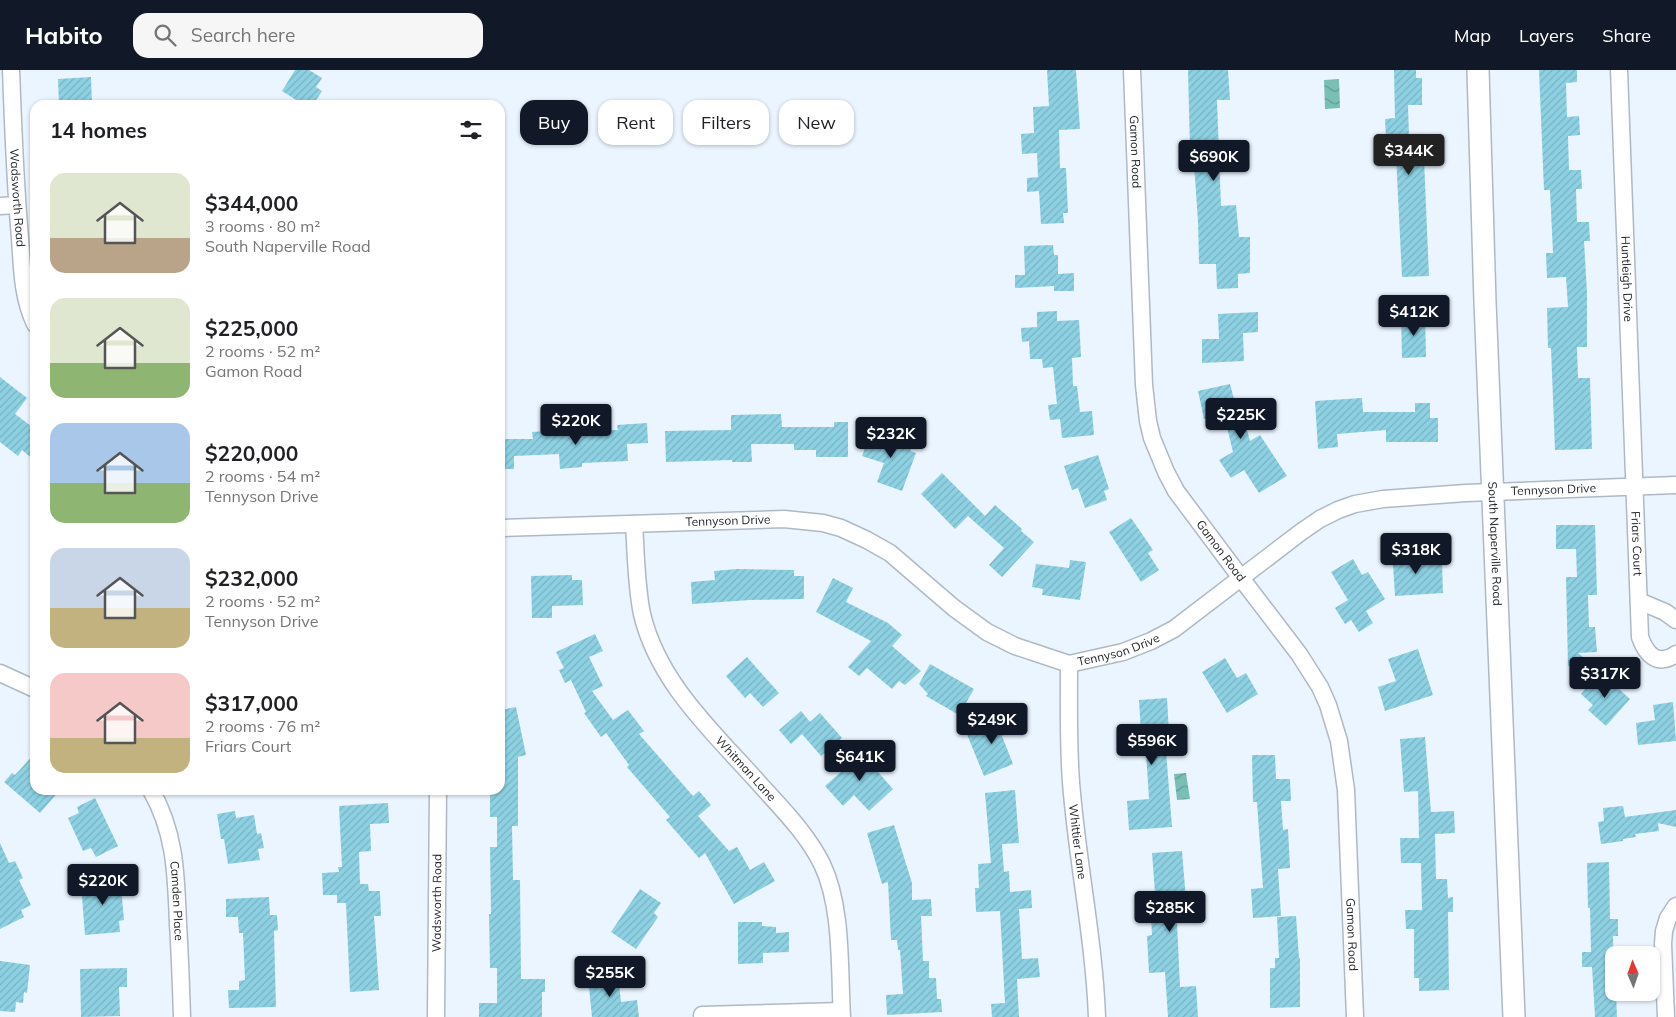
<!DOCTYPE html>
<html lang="en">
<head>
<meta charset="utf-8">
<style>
  body { margin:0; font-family:Mulish,sans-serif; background:#f6f6f6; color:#202124; height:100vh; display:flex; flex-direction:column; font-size:19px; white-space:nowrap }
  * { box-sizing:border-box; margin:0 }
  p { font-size:16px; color:#757577 }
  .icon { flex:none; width:28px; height:28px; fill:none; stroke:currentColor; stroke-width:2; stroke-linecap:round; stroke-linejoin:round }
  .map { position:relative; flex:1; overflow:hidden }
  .drawer { position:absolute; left:30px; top:30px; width:475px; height:695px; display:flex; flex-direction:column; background:#fff; border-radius:15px; box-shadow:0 1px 4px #0004 }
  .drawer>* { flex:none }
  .guide { position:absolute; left:520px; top:30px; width:475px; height:45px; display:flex; gap:10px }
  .needle { width:32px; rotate:358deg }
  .fabs { position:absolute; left:1605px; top:876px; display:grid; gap:10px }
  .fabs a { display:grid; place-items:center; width:55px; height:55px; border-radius:10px; background:#fff; box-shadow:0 1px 4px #0004; font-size:25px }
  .price { position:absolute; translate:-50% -42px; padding:0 11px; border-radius:5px; background:#111827; color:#fff; font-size:16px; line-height:32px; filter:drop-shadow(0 1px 2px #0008) }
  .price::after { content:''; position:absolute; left:50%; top:30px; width:15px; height:11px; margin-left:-8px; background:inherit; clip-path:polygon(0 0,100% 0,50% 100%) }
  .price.on { background:#222; color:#fff }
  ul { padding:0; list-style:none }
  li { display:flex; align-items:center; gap:15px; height:125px; padding:0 20px }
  li span { display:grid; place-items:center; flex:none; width:140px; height:100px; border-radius:15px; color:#555 }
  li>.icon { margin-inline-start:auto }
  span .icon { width:60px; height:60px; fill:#fffc; stroke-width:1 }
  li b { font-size:21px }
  h2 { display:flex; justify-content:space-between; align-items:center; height:60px; padding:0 20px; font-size:21px }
  .chip { padding:0 18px; border-radius:15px; background:#fff; box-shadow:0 1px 4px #0004; font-size:18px; line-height:45px }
  .chip.on { background:#111827; color:#fff }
  header { display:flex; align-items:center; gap:30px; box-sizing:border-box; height:70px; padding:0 25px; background:#111827; color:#fff }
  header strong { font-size:24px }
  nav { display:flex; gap:28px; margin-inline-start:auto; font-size:18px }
  .search { width:350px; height:45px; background:#f6f6f6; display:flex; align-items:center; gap:12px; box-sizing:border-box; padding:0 18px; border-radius:15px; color:#757577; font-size:19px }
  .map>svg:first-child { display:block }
</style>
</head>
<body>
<header>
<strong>Habito</strong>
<div class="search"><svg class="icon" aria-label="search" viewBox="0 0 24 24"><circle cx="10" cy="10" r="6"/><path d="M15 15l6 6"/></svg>Search here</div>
<nav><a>Map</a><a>Layers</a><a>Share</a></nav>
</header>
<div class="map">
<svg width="1676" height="947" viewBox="0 0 1676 947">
  <defs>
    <pattern id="water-waves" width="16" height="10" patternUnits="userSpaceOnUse" patternTransform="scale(1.25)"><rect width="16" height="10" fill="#79bfb3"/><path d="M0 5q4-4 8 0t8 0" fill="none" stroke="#639b92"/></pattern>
    <pattern id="building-hatch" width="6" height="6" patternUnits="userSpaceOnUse" patternTransform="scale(1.25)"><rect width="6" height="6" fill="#8dd1e3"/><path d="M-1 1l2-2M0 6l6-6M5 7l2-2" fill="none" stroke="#7ab3c3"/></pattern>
  </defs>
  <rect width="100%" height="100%" fill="#eaf5ff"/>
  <path fill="url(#water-waves)" d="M1339,9L1340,38L1325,39L1324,10Z
    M1186,703L1190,729L1177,730L1174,704Z"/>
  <path fill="url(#building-hatch)" d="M295,0H309L322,8L316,17L322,21L313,35H304L282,21Z
    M1047,0H1076L1080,59L1059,60L1060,98H1066L1068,143H1063L1064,153L1041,154L1039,121L1027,122V108L1038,107L1037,83L1022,84L1021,64L1034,63L1033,37L1049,36Z
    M1188,0H1228L1230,30H1217L1221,136L1236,135L1239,167H1250V203L1238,204V218L1217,219L1216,194H1199L1198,151L1193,79H1190Z
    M1394,0H1416V8H1422V35H1408L1409,67L1423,66L1429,206L1402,207L1396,85H1387L1385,49L1395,48Z
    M1539,0H1577V12L1566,13L1567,47L1579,46L1580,65L1568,66L1569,100H1581L1582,119H1576L1577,152H1589L1590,171H1584L1587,223V277H1577L1578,308H1590L1592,379L1555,380L1551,278H1548L1547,238L1568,237L1566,207L1547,208L1546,183H1553L1550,120H1544Z
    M91,7L92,35H59L58,9Z
    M1053,175L1054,185H1058V204L1074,203V221H1054V216L1015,218V205H1025L1024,176Z
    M1057,241V251L1079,250L1081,287L1072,288L1073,316H1077L1080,342L1092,341L1094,365L1062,368L1060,349L1050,350L1048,335L1057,334L1053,297L1043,298L1042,289H1030L1029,271L1022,272L1021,258L1037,257V242Z
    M1258,242V262L1243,263L1244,291L1202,293V269H1219L1218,244Z
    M1425,245L1426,287L1402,288L1401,246Z
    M0,307L27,328L15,344L35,359V391L22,380L18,386L0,372Z
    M1230,314L1235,333L1240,332L1250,371L1260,365L1287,406L1259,423L1244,400L1231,408L1219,390L1233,382L1224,345L1204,349L1198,321Z
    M1362,328L1363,342H1415V333H1430V348H1438V372H1386V360L1337,364L1338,377L1318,379L1315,331Z
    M781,344L782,357H834V352H848V387H816V380H794V374H751L752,392H732V390L666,392L665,361L731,360V345Z
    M647,353L648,373L627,374L628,391L582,393V397L560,399L559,384L514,386V399H500V369H533L532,362L580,359V361L618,360L617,355Z
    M871,362L899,372L901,368L914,372L910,381L916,383L902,421L877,412L884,393L862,386Z
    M1098,385L1109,419L1104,421L1107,430L1085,438L1078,418L1072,420L1064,396Z
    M942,403L985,446L995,435L1022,459L1021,461L1034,472L1002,507L989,495L1004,478L968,446L955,459L921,424Z
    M1131,448L1153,480L1148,483L1159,500L1141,512L1109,462Z
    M1556,455H1595L1597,525H1588L1589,557H1595L1597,582L1578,583L1592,595L1568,596L1566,507H1577L1576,479H1556Z
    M1410,478L1411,493L1442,491L1443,523L1395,526L1392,479Z
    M1353,489L1362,505L1368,502L1385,529L1366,541L1373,553L1359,562L1351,550L1345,554L1335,538L1348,530L1331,502Z
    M1070,490L1086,492L1080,530L1042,525L1043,519L1032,517L1036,494L1069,498Z
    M737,499L794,500V506H804V529L750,530L692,534L691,512L715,510L714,501Z
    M572,505V510H582L583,535L552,536V548H532L531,506Z
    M833,508L853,518L846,532L888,553L902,565L892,576L921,601L905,615L899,611L892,619L867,598L859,606L848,597L871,571L816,542Z
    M595,564L603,581L589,587L603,616L592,621L613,650L628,640L644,661L639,664L693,726L699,721L711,735L698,746L729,781L737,777L750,800L764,792L775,811L734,834L705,783L699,788L666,750L670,747L627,697L629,695L606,663L601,667L584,643L586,642L571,610L565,613L559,600L564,598L556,582Z
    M1418,579L1433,625L1385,641L1378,617L1396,611L1388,589Z
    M747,587L779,623L763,637L750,623L745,628L726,606Z
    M1225,588L1237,608L1246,603L1258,624L1227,643L1202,602Z
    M930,594L974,619L959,645L926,626L928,624L919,614Z
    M1600,602L1630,629L1606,656L1588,640L1593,635L1581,624Z
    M1167,628L1170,681H1166L1172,757L1129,760L1127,731L1149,729L1146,682L1123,683L1122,663L1141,662L1139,630Z
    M1673,632L1676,671L1638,675L1636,653L1655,650L1653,635Z
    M516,637L526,685L518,687V756H512L513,810H520L521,909H545V922H542V947H479V933H497V898H490L489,844H491L490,777H497V747H490V720H500V640Z
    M801,641L810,652L820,643L842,668L821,686L802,664L791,674L779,660Z
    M1007,645L1014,661L1002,666L1013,694L984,706L966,662Z
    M1425,667L1431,742L1454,741L1455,763L1435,764L1436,809H1447L1448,828L1453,827V842H1448L1449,920L1419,921V908H1414V859H1406L1405,840H1422L1421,793H1401L1400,768H1419L1418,721L1404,722L1400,669Z
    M868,678L878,688L871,694L893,719L869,741L854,725L843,736L825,716Z
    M35,683V720H60L40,743L4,712L12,703L15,705Z
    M1252,685H1275L1276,709H1290L1291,731H1281L1283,760L1288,759L1290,798L1278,799L1281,846L1253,848L1251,819L1263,818L1257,732H1253Z
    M1015,720L1019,773L1002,774L1004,802L1009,801L1010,822L1031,820L1032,838L1019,839L1022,889L1038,888L1040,907L1017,909L1019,947H992L991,934L1005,933L1000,841L976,842L975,818H979L978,794L991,793L985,723Z
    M95,728L118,776L96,787L91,778L83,781L68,748L79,743L77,737Z
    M388,733L389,753L370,754L371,781L359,782L360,814H368L369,821H380L381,846H374L379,920L350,922L346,833H337V825H323L322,803L339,802L338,797H342L339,736Z
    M1623,736L1625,747L1676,740V757L1658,753L1659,761L1635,764L1636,767L1623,769V771L1601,774L1598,752L1604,751L1603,738Z
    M235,741L236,748L254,745L257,764L261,763L264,778L258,779L260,790L228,794L224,769H221L217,744Z
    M894,755L912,813V830L931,829L932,846H921L923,891H929V908H936L937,929H941L942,942L887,945L886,925L903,924L900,880H898L897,870H891L888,812L882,814L867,763Z
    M0,773L9,793L15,791L23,808L19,810L31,835L21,840L24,847L0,859Z
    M1182,781L1186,830H1176L1180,917L1196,916L1198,947H1168L1165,902L1149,903L1147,866L1152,865L1151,849L1157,848L1152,783Z
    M1609,792L1610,849H1618V866H1613L1614,922H1616L1617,947H1595L1592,897H1582V882H1591L1590,838H1588L1587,793Z
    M120,806L124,850L119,851L120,862L85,865L81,814L107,812L105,807Z
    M640,819L661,833L654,843L658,847L636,879L611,862Z
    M269,827L270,845H277L278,860L274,861L276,937L229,938L228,920H239V911L245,910L243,863H239L238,847H226V829Z
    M1296,846L1299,888H1300V937L1270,938V898H1275V888H1279L1277,847Z
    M738,852H762V856L776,857V863L789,862V882L763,883V893L738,894Z
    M0,891L30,895L27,923L24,922L23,933L16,932L15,942L0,941Z
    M127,898V917H119L120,946L81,947L80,899Z
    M618,904L621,932L637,930L639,947H592L588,907Z"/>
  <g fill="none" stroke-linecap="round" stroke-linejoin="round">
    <defs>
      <g id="minor">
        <path id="s1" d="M11,0C13,56 15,112 20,168C22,197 22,227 35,254"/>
        <path id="s2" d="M1132,0L1144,315L1148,351L1152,368L1166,402L1176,421L1241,508L1299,584L1320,617L1328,635L1339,671L1346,720L1355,947"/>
        <path id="s3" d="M1619,0L1640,567C1646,584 1657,597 1676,584"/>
        <path d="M0,136L17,135"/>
        <path id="s4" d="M634,454C636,484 636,515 642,544C658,612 712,661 757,711C780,737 806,762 822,794C843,838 839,899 842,947"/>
        <path id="s5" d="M500,458L784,449L823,453L841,458L867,470L890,483L954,538L987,562L1015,576L1069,594L1123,582L1151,571L1174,559L1301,462L1320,449L1338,440L1355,434L1383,429L1466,423L1676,415"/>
        <path d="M1639,531L1665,542L1676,550"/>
        <path id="s6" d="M1069,594C1069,633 1068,672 1071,712C1077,791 1094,868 1097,947"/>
        <path d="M0,603L35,619"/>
        <path id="s7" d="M151,720C176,764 176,806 178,854C180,885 181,916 182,947"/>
        <path d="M702,945L841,941"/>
        <path id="s8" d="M436,947L438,720"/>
        <path d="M1666,947L1663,874L1664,861L1668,848L1676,836"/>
      </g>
      <g id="major">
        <path id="s9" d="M1478,0L1485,232L1514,947"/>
      </g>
    </defs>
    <use href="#minor" stroke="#afb9c3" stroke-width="19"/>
    <use href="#major" stroke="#afb9c3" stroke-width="24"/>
    <use href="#minor" stroke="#fff" stroke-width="16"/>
    <use href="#major" stroke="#fff" stroke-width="21"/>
  </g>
  <g text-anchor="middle" stroke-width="5" stroke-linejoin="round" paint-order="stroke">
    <g font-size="12" fill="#24282c" stroke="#fff">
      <text dy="4" stroke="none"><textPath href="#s2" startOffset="82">Gamon Road</textPath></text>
      <text dy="4" stroke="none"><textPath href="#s1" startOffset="128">Wadsworth Road</textPath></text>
      <text dy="4" stroke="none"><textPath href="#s3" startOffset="209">Huntleigh Drive</textPath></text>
      <text dy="4" stroke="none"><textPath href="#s5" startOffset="1142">Tennyson Drive</textPath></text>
      <text dy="4" stroke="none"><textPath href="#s5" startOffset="228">Tennyson Drive</textPath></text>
      <text dy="4" stroke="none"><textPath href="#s9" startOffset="474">South Naperville Road</textPath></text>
      <text dy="4" stroke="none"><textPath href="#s3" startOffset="474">Friars Court</textPath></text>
      <text dy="4" stroke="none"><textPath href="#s2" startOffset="502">Gamon Road</textPath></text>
      <text dy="4" stroke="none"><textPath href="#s5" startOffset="662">Tennyson Drive</textPath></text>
      <text dy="4" stroke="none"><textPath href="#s4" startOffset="279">Whitman Lane</textPath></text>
      <text dy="4" stroke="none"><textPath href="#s6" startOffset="178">Whittier Lane</textPath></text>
      <text dy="4" stroke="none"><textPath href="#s7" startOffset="115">Camden Place</textPath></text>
      <text dy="4" stroke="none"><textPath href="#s8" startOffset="114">Wadsworth Road</textPath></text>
      <text dy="4" stroke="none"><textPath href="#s2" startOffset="922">Gamon Road</textPath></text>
    </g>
  </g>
</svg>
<div class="fabs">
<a><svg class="needle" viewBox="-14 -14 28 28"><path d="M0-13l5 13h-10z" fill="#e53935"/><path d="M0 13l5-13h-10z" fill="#757577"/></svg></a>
</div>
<b class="price on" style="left:1409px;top:106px">$344K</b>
<b class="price" style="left:1214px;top:112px">$690K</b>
<b class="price" style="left:1414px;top:267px">$412K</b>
<b class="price" style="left:1241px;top:370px">$225K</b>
<b class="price" style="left:576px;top:376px">$220K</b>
<b class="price" style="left:891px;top:389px">$232K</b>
<b class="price" style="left:1416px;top:505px">$318K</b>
<b class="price" style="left:1605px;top:629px">$317K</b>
<b class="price" style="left:992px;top:675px">$249K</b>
<b class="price" style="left:1152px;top:696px">$596K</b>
<b class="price" style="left:860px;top:712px">$641K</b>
<b class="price" style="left:103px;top:836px">$220K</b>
<b class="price" style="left:1170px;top:863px">$285K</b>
<b class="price" style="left:610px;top:928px">$255K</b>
<div class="guide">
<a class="chip on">Buy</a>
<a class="chip">Rent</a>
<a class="chip">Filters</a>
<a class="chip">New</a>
</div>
<section class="drawer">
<h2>14 homes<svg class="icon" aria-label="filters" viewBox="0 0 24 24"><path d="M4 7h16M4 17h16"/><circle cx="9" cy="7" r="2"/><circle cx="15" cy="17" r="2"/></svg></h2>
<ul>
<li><span style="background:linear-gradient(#dfe7d0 65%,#b9a48a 0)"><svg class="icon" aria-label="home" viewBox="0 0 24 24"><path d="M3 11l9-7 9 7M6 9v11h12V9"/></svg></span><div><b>$344,000</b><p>3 rooms · 80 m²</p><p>South Naperville Road</p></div></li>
<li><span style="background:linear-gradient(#dfe7d0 65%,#8fb573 0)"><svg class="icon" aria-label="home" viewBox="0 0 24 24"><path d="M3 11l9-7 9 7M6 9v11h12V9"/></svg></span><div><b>$225,000</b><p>2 rooms · 52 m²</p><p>Gamon Road</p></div></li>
<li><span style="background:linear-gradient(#a9c7e8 60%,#8fb573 0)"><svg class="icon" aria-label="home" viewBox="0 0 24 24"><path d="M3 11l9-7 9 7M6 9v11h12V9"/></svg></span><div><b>$220,000</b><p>2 rooms · 54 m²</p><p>Tennyson Drive</p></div></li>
<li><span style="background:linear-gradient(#c9d6e8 60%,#c2b280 0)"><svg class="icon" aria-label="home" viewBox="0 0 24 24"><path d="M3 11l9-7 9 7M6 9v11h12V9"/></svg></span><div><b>$232,000</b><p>2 rooms · 52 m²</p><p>Tennyson Drive</p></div></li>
<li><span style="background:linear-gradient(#f6c9c9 65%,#c2b280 0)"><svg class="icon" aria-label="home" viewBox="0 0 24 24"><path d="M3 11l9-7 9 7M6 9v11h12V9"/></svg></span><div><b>$317,000</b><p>2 rooms · 76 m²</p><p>Friars Court</p></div></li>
</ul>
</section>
</div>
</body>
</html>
